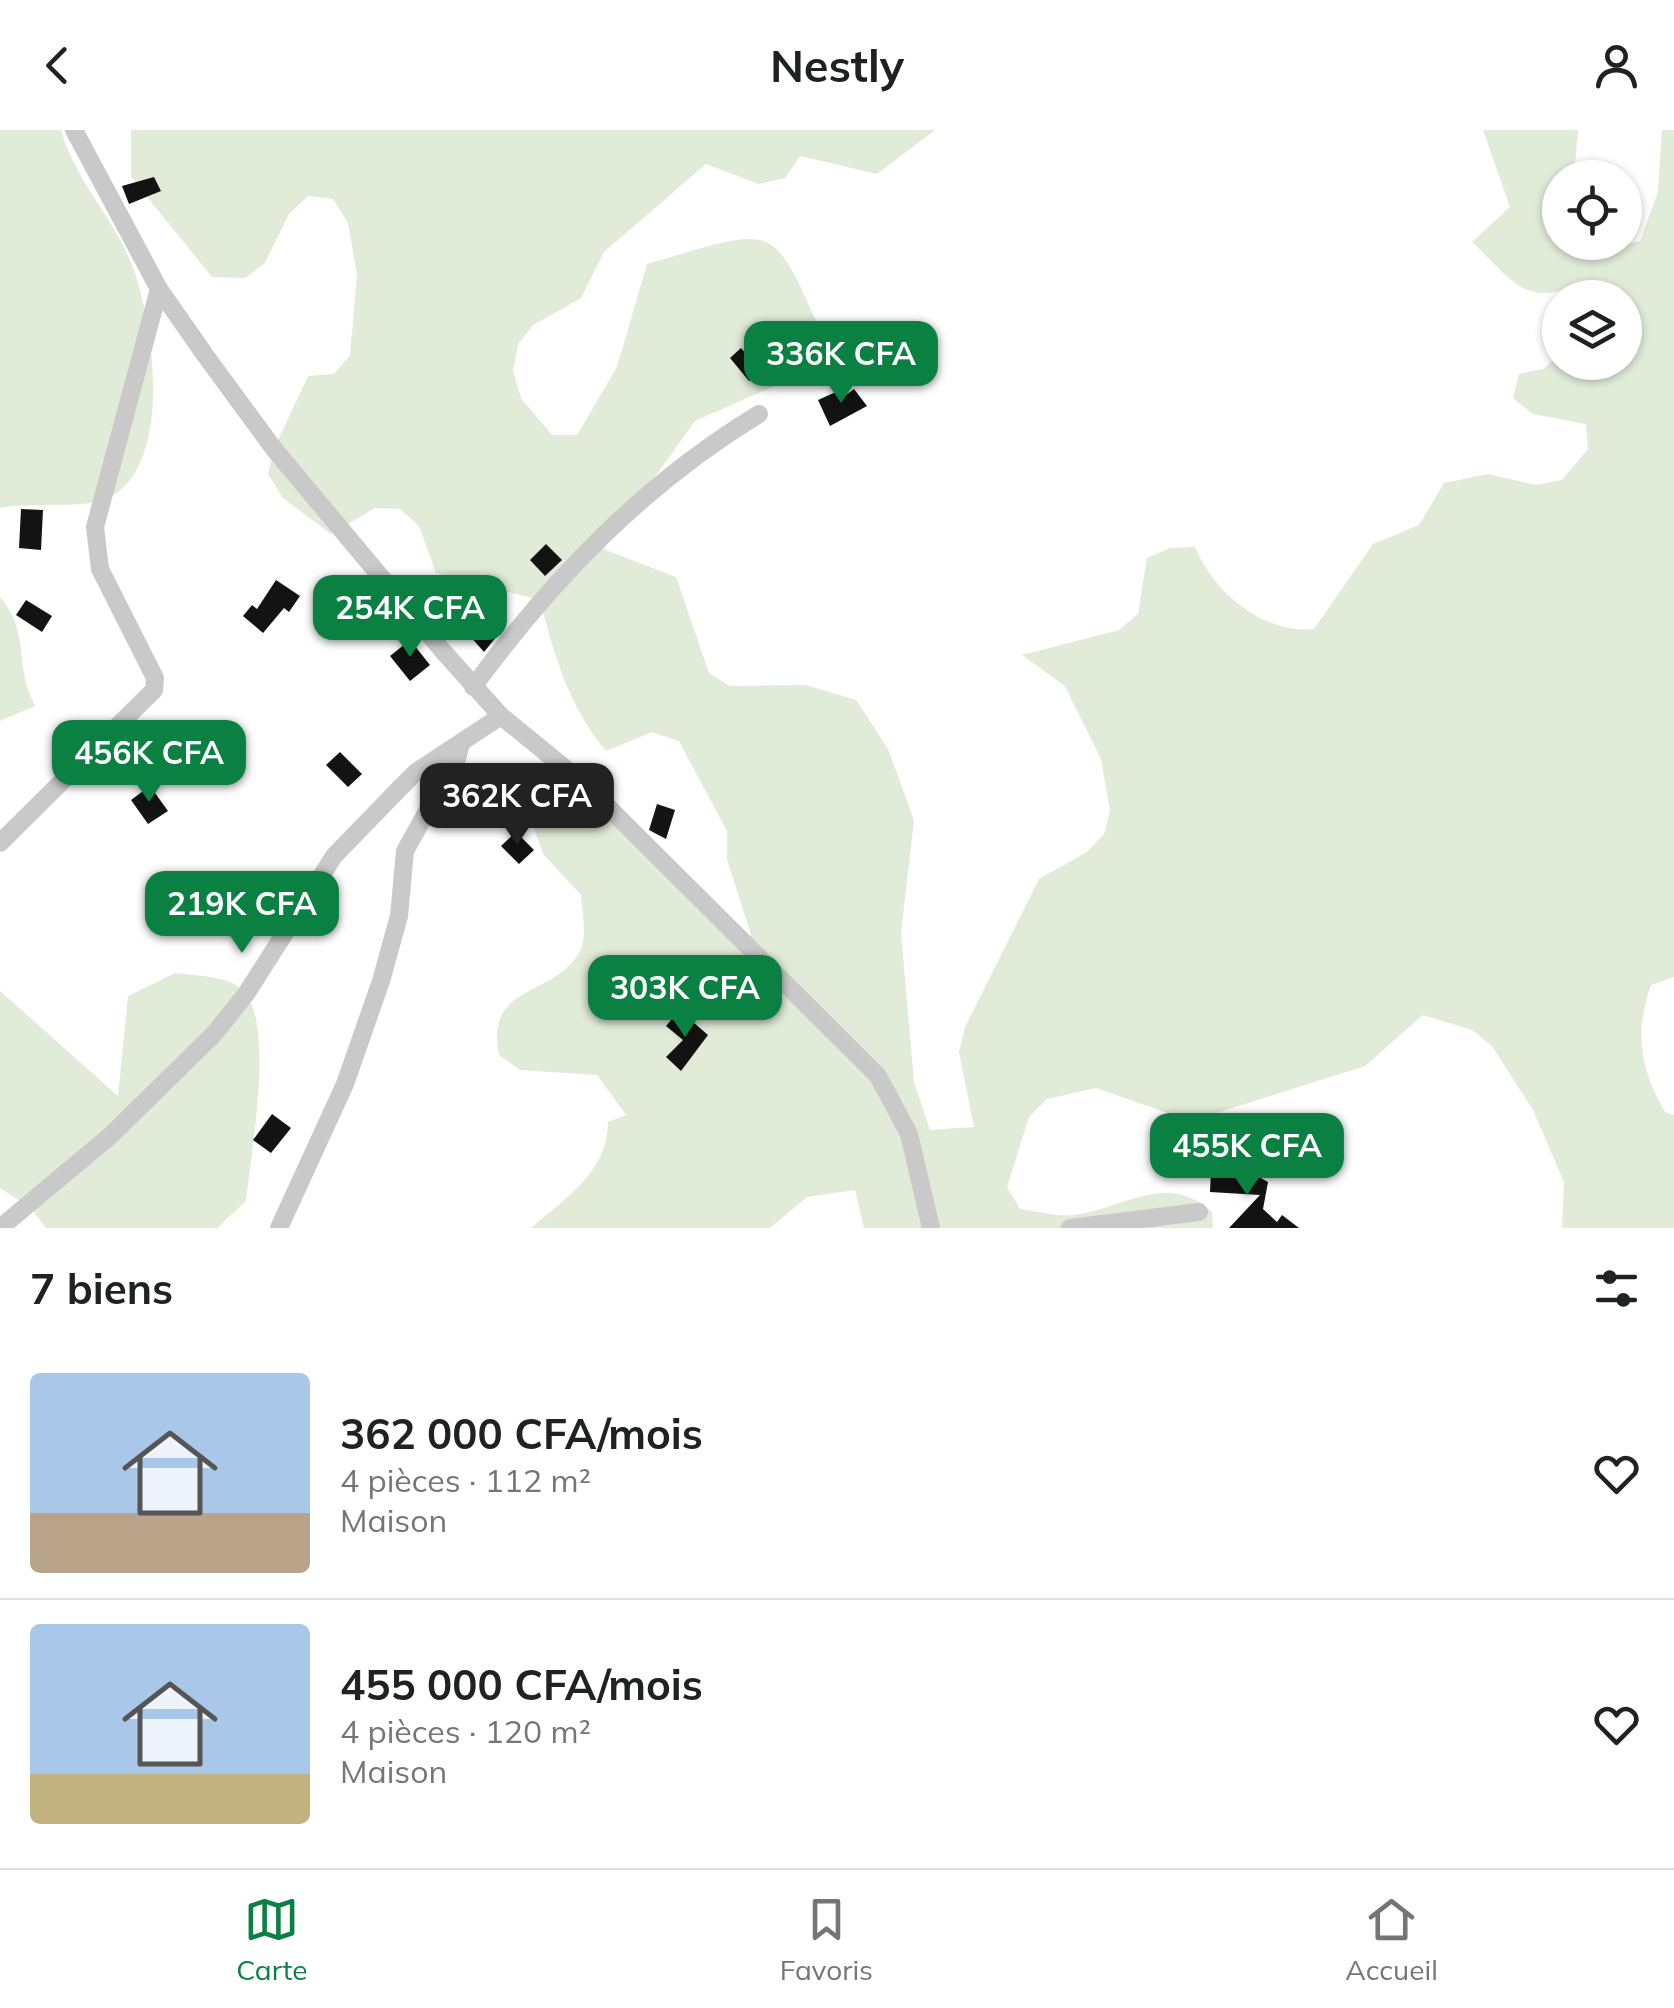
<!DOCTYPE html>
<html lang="fr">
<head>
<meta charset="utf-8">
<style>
  body { margin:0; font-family:Mulish,sans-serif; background:#f2f2f2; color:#202124; height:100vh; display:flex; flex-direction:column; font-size:38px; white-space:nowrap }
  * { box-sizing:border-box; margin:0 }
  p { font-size:32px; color:#757577 }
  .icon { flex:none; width:55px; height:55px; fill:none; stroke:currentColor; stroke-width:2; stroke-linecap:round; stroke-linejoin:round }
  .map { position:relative; height:1098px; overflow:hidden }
  .drawer { display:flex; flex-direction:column; background:#fff; flex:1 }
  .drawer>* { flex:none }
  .tools { position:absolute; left:1542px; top:30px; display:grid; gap:20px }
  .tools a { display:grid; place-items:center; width:100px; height:100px; border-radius:50%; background:#fff; box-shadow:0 2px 8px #0004; font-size:50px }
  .price { position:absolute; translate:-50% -85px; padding:0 22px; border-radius:20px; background:#0b8043; color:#fff; font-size:32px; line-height:65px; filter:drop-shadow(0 2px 5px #0008) }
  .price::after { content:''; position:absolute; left:50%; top:60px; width:30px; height:22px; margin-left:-15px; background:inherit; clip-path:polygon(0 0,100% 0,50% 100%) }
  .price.on { background:#222; color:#fff }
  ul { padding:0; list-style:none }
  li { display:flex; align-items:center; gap:30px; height:250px; padding:0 30px }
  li+li { border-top:2px solid #e0e0e0 }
  li span { display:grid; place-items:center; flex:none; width:280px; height:200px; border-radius:10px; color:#555 }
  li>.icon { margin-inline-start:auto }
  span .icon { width:120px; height:120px; fill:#fffc; stroke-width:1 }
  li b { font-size:42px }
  h2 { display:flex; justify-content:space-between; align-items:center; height:120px; padding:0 30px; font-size:42px }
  header { display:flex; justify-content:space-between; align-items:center; height:130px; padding:0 30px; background:#fff; font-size:45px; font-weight:700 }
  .menu { display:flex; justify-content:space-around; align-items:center; height:140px; border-top:2px solid #e0e0e0; background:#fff; font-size:28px; color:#757577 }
  .menu a { display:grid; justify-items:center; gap:5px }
  .menu .on { color:#0b8043 }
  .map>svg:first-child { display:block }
</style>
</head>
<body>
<header><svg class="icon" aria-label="back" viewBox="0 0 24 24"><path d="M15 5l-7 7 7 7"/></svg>Nestly<svg class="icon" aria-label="person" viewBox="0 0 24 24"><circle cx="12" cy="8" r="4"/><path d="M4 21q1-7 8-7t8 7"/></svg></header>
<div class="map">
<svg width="1674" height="1098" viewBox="0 0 1674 1098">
  <rect width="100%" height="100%" fill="#fff"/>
  <path fill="#e0ebd8" d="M0,0H61C74,48 114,89 132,135C154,191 175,339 106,369C81,379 30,372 0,378Z
    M131,0H935L877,44L800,26L785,48L759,54L706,34L604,122L581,168L533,195L518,214L513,241L521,268L552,305H577L617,237L647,134C785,94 769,89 829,219L813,239L695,291L603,419L676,447L709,543L730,556L806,555L856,570L888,619L914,690L901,803L914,952L930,1000L974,997L959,922L965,897L1039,749L1087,722L1104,704L1110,681L1101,629L1065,556L1022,525L1119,500L1138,484L1147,428L1170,418L1195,417C1214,463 1263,504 1314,499L1373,414L1419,395L1444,353L1488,344L1536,355L1562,350L1588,319L1586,294L1533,284L1513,268L1519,244L1543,239L1560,224V232H1625V168L1603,167L1602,159L1577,153C1526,181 1508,145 1472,112L1510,77L1483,0H1578L1574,47L1560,48V112L1574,113L1587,124L1640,111L1658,62L1662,0H1674V847L1651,855C1634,903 1640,939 1665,982L1674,985V1098H1562L1564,1052L1533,980L1492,916L1472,900L1423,885L1365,936L1191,991L1096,958L1047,969L1029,987L1007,1057L1020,1079C1037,1081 1057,1087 1074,1085C1125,1078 1167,1041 1212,1082L1213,1098H864L855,1060L807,1067L770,1098H531C566,1068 608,1041 608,992L626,985L597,945L520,940L499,925C484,851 557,869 581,819C587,805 582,780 581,765L543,724L534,698L551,679L574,670L599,680L739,819L751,805L727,729V701L679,611L652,602L606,621C569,577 554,525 540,470L436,443L419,396L400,379L375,378L331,404L283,368L268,344L274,319L308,246L334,244L350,225L357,145L348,93L333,69L308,66L289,84L265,133L245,148L212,147L131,47Z
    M0,467C31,503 13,534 35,576L0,591Z
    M175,843C196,846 234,845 247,865C273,906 251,1022 246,1071L217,1098H46L30,1077L0,1058V861L118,966L128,866Z"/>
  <path fill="#131313" d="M154,47L161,61L129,74L122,56Z
    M741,218L761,241L749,251L730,228Z
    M854,259L867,276L830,296L818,270L838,261L842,268Z
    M21,379L43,380L41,420L19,418Z
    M546,414L562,430L545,446L530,430Z
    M276,450L300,466L289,482L284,478L263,503L243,486L252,475L257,479Z
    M461,457L506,495L484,522L469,505L477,498L447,474Z
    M26,470L52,486L42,502L16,485Z
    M410,510L430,535L410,551L390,526Z
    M340,622L362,644L348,657L326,635Z
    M150,656L168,681L148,694L131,670Z
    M657,674L675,680L666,709L649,700Z
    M516,702L534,720L519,734L501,716Z
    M679,880L708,905L681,941L666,927L683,910L666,896Z
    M272,984L291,998L271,1023L253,1010Z
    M1211,1038L1246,1040L1268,1052L1263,1079L1277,1092L1282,1085L1299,1098H1229L1260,1065L1210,1062Z"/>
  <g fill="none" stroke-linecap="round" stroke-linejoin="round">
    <path stroke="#c9c9c9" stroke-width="18" d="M74,0L159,159L205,225L274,319L442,520L501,586L587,656L878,946L909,1004L931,1098
      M473,557C553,448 644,354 759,284
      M0,713L154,560L155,548L100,439L95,397L159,159
      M0,1098L110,1006L214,904L246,864L334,726L399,659L416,642L501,586
      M279,1098L345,954L381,851L399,786L405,721L435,667L451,650L461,614
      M1070,1098L1199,1082"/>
  </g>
</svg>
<div class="tools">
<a><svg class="icon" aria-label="locate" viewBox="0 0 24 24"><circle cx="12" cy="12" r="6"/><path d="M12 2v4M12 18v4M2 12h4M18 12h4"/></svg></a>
<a><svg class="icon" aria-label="layers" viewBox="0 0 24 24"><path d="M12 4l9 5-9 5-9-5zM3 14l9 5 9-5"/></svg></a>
</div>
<b class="price" style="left:841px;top:276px">336K CFA</b>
<b class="price" style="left:410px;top:530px">254K CFA</b>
<b class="price" style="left:149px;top:675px">456K CFA</b>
<b class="price on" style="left:517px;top:718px">362K CFA</b>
<b class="price" style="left:242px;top:826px">219K CFA</b>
<b class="price" style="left:685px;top:910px">303K CFA</b>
<b class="price" style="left:1247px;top:1068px">455K CFA</b>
</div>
<section class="drawer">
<h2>7 biens<svg class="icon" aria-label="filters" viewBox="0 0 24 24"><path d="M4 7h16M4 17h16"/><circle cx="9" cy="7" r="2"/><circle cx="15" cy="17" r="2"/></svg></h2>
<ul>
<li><span style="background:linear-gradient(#a9c7e8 70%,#b9a48a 0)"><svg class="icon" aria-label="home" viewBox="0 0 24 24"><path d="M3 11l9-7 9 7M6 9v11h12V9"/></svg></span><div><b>362 000 CFA/mois</b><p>4 pièces · 112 m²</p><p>Maison</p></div><svg class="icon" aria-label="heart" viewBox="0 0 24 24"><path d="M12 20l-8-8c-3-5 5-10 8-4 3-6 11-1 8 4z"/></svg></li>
<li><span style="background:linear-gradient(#a9c7e8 75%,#c2b280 0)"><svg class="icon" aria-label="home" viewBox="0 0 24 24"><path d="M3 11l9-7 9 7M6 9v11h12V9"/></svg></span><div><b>455 000 CFA/mois</b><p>4 pièces · 120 m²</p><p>Maison</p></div><svg class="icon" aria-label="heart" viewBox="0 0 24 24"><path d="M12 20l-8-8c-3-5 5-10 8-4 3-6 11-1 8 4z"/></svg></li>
</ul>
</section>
<nav class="menu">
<a class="on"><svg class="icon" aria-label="map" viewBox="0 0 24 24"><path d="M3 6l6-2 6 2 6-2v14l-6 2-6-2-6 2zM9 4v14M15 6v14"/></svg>Carte</a>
<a><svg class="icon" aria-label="saved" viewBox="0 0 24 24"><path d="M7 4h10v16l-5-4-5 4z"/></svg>Favoris</a>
<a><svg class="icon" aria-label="home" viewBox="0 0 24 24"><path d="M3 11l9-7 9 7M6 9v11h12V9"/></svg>Accueil</a>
</nav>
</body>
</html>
